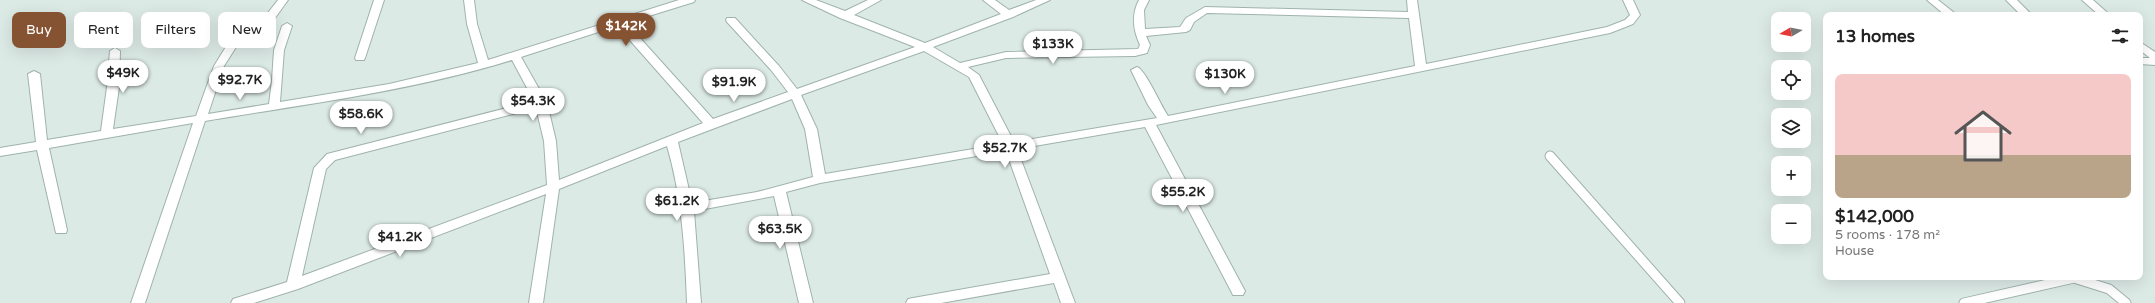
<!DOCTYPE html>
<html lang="en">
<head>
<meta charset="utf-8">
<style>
  body { margin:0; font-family:"Varela Round",sans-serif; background:#f2f2f2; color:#222; height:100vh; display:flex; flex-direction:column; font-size:15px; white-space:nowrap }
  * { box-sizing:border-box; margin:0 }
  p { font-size:13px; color:#767676 }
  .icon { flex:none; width:22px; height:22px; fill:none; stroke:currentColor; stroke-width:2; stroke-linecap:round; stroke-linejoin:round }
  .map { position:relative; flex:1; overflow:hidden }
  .drawer { position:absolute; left:1823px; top:12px; width:320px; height:268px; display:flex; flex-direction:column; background:#fff; border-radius:8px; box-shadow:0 4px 16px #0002 }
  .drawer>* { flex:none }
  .banner { position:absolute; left:12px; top:12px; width:380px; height:36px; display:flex; gap:8px }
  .needle { width:26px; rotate:260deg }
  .controls { position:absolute; left:1771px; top:12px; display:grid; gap:8px }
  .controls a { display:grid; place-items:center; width:40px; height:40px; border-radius:8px; background:#fff; box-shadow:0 4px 16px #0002; font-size:20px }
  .price { position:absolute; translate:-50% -34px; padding:0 9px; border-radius:14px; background:#fff; color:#222; font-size:13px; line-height:26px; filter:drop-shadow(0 1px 2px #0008) }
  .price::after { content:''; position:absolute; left:50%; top:24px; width:12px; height:9px; margin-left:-6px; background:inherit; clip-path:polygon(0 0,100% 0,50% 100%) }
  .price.on { background:#855332; color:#fff }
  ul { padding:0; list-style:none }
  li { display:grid; align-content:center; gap:8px; height:212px; padding:0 12px }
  li span { display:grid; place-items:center; height:124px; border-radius:8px; color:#555 }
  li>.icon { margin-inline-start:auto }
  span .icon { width:72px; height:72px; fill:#fffc; stroke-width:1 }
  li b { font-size:17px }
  h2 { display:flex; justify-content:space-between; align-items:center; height:48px; padding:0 12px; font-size:17px }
  .pill { padding:0 14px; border-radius:8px; background:#fff; box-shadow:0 4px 16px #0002; font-size:14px; line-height:36px }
  .pill.on { background:#855332; color:#fff }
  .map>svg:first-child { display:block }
</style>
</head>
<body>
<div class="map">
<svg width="2155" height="303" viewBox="0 0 2155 303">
  <rect width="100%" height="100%" fill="#dceae6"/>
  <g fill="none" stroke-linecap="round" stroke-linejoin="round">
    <defs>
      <path id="lane" d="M1550,156L1680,303
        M1964,303L2074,278L2109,289L2126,303"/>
      <path id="street" d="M278,0H288L275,18L250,25L224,66L208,114L269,104L272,80L274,50L282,26L287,23L292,26L284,50L280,102L389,84L478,63L467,24L464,0H474L477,24L488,60L679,0H695L694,2L636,20L630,27L713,119L788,92L771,70L727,22L726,20L727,18H735L779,66L797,89L915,47L840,18L802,0H816L845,11L868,0H881L854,15L925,43L1001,14L983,0H995L1009,10L1036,0H1050L1013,17L933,47L960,63L1006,52L1138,49L1140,45C1133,30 1131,15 1139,0H1149L1144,10L1145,29L1180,27L1186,18L1205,7L1408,12L1407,0H1417L1426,64L1607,27L1625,20L1630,15L1623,0H1633L1640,15L1633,24L1610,33L1156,125L1245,291L1243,295H1233L1231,291L1145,127L1017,149L1075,303H1061L1054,283L941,303H906L908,299L913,298L1050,274L1006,151L820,183L786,192L813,303H799L774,196L694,211L701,303H687C685,250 682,197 667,146L559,189L543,303H529L546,194L298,289L254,303H231L233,299L287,282L314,168L327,154L534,101L512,60C412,91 307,104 205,121L145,303H131L193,123L49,148L67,230L66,233H56L37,150L0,156V148L36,142L28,74L34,71L40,74L47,140L101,131L107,87L110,51L115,48L120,51L119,87L113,129L196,116L214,66L242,21L267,14ZM1207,13L1409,18L1415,66L1168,116C1161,106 1145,69 1137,67L1131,70L1148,105L1157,118L1014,142L979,75L968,67L1006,58L1135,56L1147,53L1150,45L1146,36L1186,32L1190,30L1194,22ZM620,25V29L703,123L559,180L556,141L547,103L521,57ZM924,51L969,77L1003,144L825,174L817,129L801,95ZM792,99L805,129L813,177L757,192L692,203L678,142ZM536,108L544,141L547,185L302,276L326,169L335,160Z
        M374,0H384L365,58L364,60H356L355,58Z
        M1927,0H1938L1957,15H1945Z
        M2006,0H2017L2032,15H2021Z
        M2082,0H2093L2110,15H2099Z
        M2140,42L2155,52V65L2140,64V58H2150L2140,50Z"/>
    </defs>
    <use href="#lane" stroke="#9fb2ae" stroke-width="11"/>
    <use href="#street" stroke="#9fb2ae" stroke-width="2"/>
    <use href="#lane" stroke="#fff" stroke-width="9"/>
    <use href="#street" fill="#fff" fill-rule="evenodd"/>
  </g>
</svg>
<div class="controls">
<a><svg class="needle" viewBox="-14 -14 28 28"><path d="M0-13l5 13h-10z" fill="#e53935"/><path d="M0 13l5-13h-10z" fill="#767676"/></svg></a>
<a><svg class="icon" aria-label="locate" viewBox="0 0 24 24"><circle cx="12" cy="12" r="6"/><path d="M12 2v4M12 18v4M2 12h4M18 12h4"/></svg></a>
<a><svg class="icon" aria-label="layers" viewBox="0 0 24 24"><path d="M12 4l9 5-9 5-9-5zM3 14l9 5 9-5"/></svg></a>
<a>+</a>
<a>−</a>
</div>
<b class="price on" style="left:626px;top:47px">$142K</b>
<b class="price" style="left:1053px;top:65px">$133K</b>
<b class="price" style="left:123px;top:94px">$49K</b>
<b class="price" style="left:1225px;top:95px">$130K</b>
<b class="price" style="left:240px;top:101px">$92.7K</b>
<b class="price" style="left:734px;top:103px">$91.9K</b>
<b class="price" style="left:533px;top:122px">$54.3K</b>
<b class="price" style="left:361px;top:135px">$58.6K</b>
<b class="price" style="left:1005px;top:169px">$52.7K</b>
<b class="price" style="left:1183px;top:213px">$55.2K</b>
<b class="price" style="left:677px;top:222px">$61.2K</b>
<b class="price" style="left:780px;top:250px">$63.5K</b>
<b class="price" style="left:400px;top:258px">$41.2K</b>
<div class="banner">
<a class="pill on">Buy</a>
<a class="pill">Rent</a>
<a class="pill">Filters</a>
<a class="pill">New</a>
</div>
<section class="drawer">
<h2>13 homes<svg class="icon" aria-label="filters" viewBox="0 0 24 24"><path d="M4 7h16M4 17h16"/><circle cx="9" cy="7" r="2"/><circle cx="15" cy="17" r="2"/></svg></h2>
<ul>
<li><span style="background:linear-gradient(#f6c9c9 65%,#b9a48a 0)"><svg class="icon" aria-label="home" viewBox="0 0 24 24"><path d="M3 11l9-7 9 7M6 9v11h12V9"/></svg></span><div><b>$142,000</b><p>5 rooms · 178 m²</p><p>House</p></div></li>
</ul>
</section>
</div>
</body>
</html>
